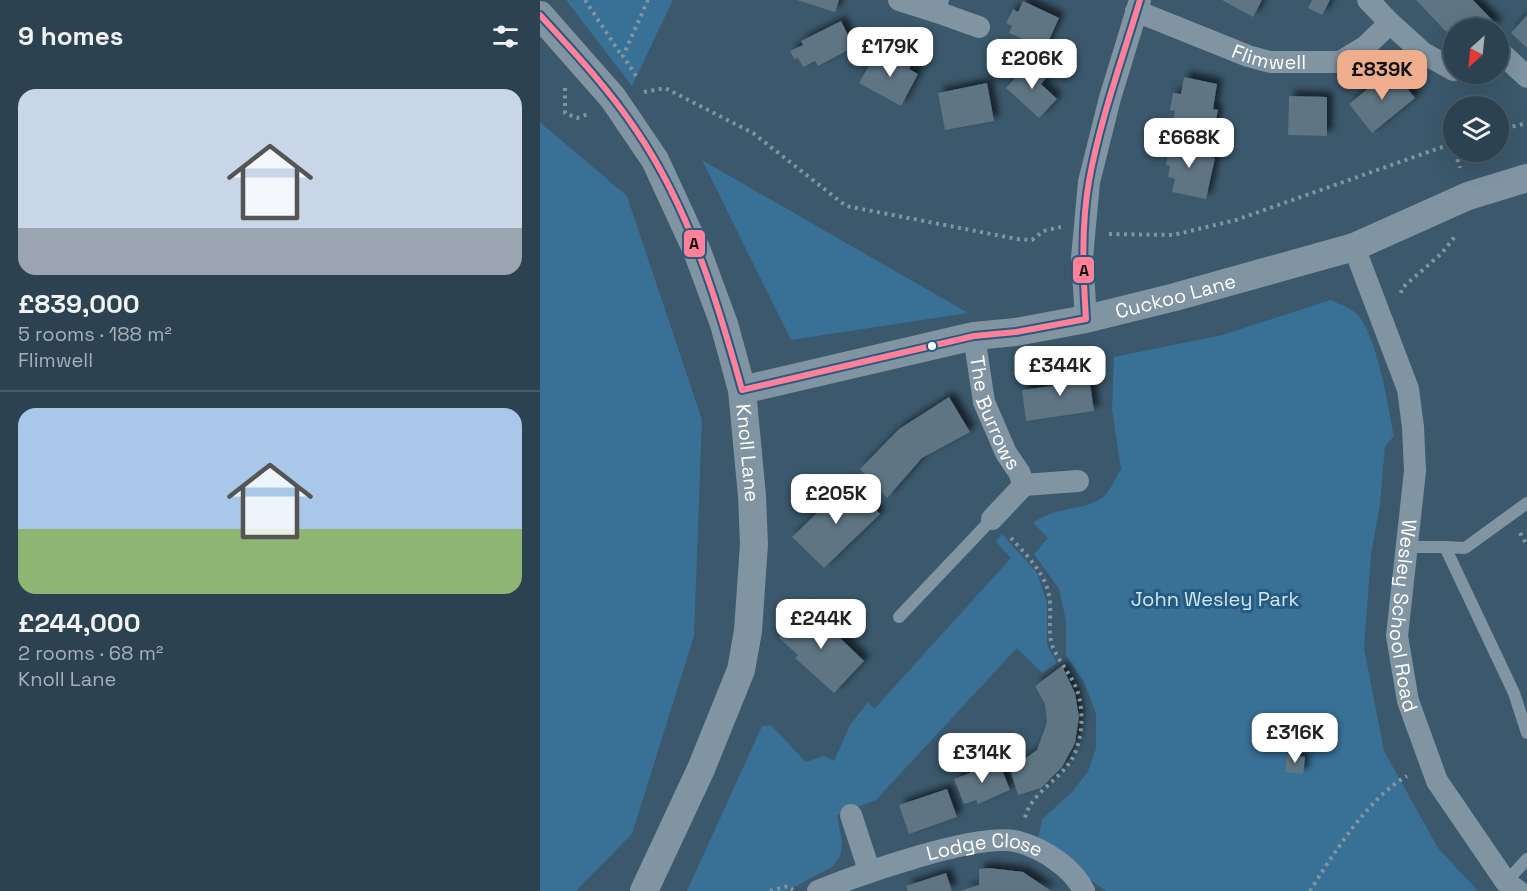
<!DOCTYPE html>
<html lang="en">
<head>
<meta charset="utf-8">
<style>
  body { margin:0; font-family:"Space Grotesk",sans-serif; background:#384d5b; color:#f1f3f6; height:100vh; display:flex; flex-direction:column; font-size:22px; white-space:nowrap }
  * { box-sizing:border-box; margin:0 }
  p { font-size:20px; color:#a6b0b7 }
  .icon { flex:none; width:33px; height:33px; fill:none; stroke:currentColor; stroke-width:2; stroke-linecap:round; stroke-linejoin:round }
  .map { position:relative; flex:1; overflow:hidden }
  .panel { display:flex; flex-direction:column; background:#2c4251; width:540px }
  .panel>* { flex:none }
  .needle { width:39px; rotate:207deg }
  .fabs { position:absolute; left:903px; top:18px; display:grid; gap:12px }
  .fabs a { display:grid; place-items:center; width:66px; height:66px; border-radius:50%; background:#2c4251; box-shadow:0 6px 24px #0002,0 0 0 2px #485b68; font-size:30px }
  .price { position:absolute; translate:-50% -51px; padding:0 14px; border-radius:12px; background:#fff; color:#222; font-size:20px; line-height:39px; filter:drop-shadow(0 2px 3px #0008) }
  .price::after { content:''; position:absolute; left:50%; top:36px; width:18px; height:14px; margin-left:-9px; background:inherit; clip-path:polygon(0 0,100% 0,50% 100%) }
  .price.selected { background:#eead8d; color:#111 }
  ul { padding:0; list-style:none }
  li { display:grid; align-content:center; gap:12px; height:318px; padding:0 18px }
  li+li { border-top:2px solid #485b68 }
  li span { display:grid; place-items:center; height:186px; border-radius:18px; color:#555 }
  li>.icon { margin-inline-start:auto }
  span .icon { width:108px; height:108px; fill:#fffc; stroke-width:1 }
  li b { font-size:26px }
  h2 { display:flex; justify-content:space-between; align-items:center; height:72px; padding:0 18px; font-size:26px }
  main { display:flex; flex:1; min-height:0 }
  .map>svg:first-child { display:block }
</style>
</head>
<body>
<main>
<section class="panel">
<h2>9 homes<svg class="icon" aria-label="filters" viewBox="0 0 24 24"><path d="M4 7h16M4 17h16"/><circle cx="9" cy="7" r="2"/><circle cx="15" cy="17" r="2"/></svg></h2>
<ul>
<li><span style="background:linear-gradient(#c9d6e8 75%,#9aa5b1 0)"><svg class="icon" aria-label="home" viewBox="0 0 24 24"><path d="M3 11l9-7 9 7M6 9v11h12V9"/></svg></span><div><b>£839,000</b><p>5 rooms · 188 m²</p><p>Flimwell</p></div></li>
<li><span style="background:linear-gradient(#a9c7e8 65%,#8fb573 0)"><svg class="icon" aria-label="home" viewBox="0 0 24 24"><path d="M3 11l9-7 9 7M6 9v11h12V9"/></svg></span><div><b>£244,000</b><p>2 rooms · 68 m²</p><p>Knoll Lane</p></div></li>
</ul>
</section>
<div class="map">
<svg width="987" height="891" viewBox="0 0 987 891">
  <defs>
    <filter id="shadow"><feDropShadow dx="5.5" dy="-5.5" stdDeviation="3" flood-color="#0009"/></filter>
  </defs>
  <rect width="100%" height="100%" fill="#3b586c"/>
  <path fill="#387096" d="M26,0H133L92,86Z
    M0,122L87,196L162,420L154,636L92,834L36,891H0Z
    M162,160L428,313L251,340Z
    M791,300C798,304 806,306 812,310C837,327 848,407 854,436L845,446L840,504L831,555L824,648L844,751L898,848L938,891H566L497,843L502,819L533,791L548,771L556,748V713L544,682L526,656V621L519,589L494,554L508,538L493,523C515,506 546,511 563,497C570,491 576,477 581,469L572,409L574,357L682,335Z
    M462,534L497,573L507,602V645L517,663L502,673L477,648L336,800L297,815L302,842L300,857L292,867L247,891H147L222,726L231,725L266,762L284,756L294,761L310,725L328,702L334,709L471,558L456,542Z"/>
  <path fill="#5e7483" filter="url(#shadow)" d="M257,0H299L295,12Z
    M682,0H722L713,17Z
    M772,0H790L782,15L768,8Z
    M876,0H933L957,25L953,28H914V40Z
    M483,1L519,18L505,49L469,33L472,26L466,23L473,9L478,12Z
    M987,15V48L971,33Z
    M301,21L314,47L278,66L275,61L263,67L258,58L254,59L250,51L263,45L261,41Z
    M345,54L355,60L357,56L372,63L369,69L378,74L361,106L319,83L335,55L342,59Z
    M490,61L507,77L501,84L517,99L499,118L466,88Z
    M852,69L875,98L832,133L809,104Z
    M644,77L677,84L673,109L678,110L672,139L631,131L635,111L630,110L633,93L641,94Z
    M447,83L454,121L405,130L398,93Z
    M749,96L787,97V136L748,135Z
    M631,139L659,144L657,155L675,158L666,199L632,192L635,179L628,177L630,166L626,165Z
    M548,369L554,411L486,421L482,390L519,385L517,373Z
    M409,397L430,432L382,458L347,498L320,469L359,429Z
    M309,482L340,514L284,568L252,537Z
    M268,607L324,661L294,693L255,658L258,655L239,638Z
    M522,666L535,693L539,717L535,743L522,767L501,788L478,795L470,769L497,750L507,722L505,704L495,686Z
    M747,754L765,757L763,774L745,772Z
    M459,762L470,790L438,804L436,800L424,804L414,779Z
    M407,789L417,817L369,834L359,805Z
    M449,868L483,872L511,891H420L439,885V869Z
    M406,873L412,891H368L366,886Z"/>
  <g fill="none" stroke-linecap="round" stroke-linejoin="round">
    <path stroke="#8194a2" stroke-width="4" stroke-dasharray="3 4.5" stroke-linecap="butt" d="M45,0L82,56
      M96,76L83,56L108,0
      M25,88V113L37,118L48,114
      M104,92L125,88L213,133L306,206L477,239L492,240L503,231L521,227
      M958,130L987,123
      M915,152L920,168
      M569,234L633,235L696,220L914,143
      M861,293L862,288L901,254L917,234
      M980,533L987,545
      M471,538C488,557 509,576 510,604C511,617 508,632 512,645C518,661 531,674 537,690C544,710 543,738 533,757C521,780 490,793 485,818
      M230,891L248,886L253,890
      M770,891C793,854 829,797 867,776"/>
    <path stroke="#8194a2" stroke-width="12" d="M866,547H905L974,693L987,733
      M905,547L925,548L987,503
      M359,617L452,519
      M966,882L987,859"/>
    <g stroke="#8194a2" stroke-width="22">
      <path d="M359,0L394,11"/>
      <path d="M398,0L394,11L439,27"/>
      <path d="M828,0L850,23"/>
      <path id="s1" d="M596,11L708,56L730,62H800L826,46L850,23L883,53L914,70"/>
      <path d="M958,50L987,77"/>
      <path id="s2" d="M814,247L868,389L873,427L875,471L857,636L868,701L897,781L966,882L978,891"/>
      <path d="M546,319L542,258L549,182L570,98L600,0"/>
      <path id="s3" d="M434,336L444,402L466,453L479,472L484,485L452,519"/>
      <path d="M484,485L538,481"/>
      <path d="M311,815L329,870"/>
      <path id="s4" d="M278,891C318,875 440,831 479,842C504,849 533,868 544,891"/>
    </g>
    <g stroke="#8194a2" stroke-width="28">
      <path id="s5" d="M0,15L73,98L115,160L157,251L184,324L202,390L212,496L214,544L208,631L201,670L161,769L104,891"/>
      <path id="s6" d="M202,390L434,336L476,332L546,319L635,297L814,247L928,196L987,178"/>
    </g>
    <defs>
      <path id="bus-1" d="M0,15C34,52 68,88 96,130C149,208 177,300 202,390L434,336L476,332L546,319C543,273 541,227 549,181C560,120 582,60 600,0"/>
    </defs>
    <use href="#bus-1" stroke="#265b81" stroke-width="10"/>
    <use href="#bus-1" stroke="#ff8098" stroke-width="6"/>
  </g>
  <circle fill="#fff" stroke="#265b81" stroke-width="2" cx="392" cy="346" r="5"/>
  <g text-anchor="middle" stroke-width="6" stroke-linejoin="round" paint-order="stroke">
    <g font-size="20" fill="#fff" stroke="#265b81">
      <text dy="7" stroke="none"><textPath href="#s1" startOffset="142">Flimwell</textPath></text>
      <text dy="7" stroke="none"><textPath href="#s6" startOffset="444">Cuckoo Lane</textPath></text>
      <text dy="7" stroke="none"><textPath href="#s3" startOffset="80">The Burrows</textPath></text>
      <text dy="7" stroke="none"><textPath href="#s5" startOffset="495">Knoll Lane</textPath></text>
      <text dy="7" stroke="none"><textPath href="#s2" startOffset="380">Wesley School Road</textPath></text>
      <text dy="7" stroke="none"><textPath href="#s4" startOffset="174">Lodge Close</textPath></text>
    </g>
    <g font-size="20" fill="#d1e7f5" stroke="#265b81">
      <text x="675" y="606">John Wesley Park</text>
    </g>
  </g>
  <g stroke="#265b81" stroke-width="2">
    <rect x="143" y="229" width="23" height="29" rx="6" fill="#ff8098"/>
    <rect x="532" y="256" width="23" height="28" rx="6" fill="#ff8098"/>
  </g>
  <g font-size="16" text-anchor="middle" font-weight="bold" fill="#111">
    <text x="154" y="249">A</text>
    <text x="544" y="276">A</text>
  </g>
</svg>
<div class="fabs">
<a><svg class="needle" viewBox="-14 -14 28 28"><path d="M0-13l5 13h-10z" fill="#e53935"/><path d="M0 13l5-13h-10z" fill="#a6b0b7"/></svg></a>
<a><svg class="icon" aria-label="layers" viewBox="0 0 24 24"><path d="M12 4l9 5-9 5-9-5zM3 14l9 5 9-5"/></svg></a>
</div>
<b class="price" style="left:350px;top:78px">£179K</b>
<b class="price" style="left:492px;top:90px">£206K</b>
<b class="price selected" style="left:842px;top:101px">£839K</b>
<b class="price" style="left:649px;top:169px">£668K</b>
<b class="price" style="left:520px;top:397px">£344K</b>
<b class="price" style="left:296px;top:525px">£205K</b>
<b class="price" style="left:281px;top:650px">£244K</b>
<b class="price" style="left:755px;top:764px">£316K</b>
<b class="price" style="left:442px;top:784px">£314K</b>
</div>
</main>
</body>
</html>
